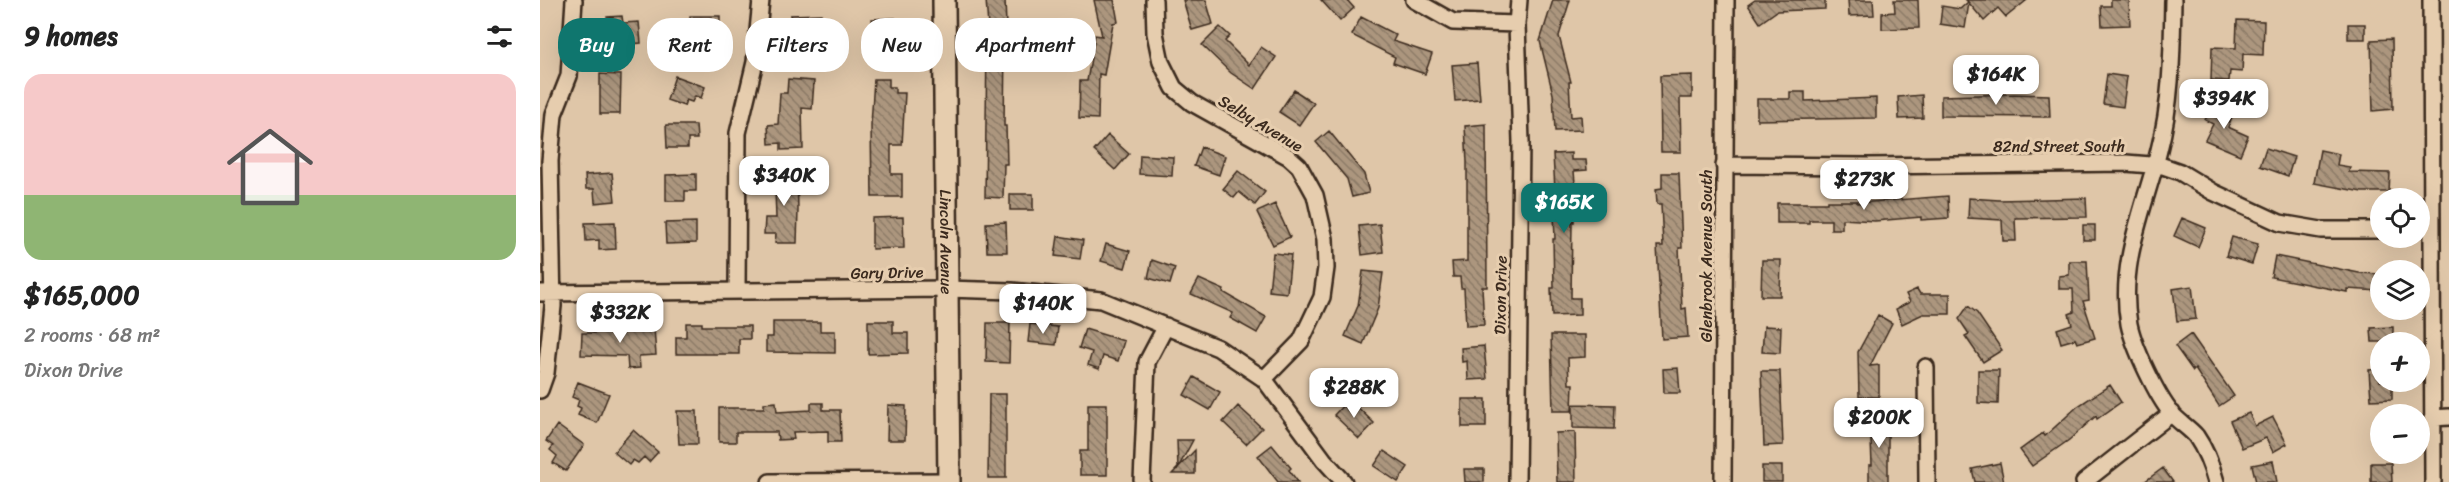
<!DOCTYPE html>
<html lang="en">
<head>
<meta charset="utf-8">
<style>
  body { margin:0; font-family:Sriracha,sans-serif; background:#f2f2f2; color:#222; height:100vh; display:flex; flex-direction:column; font-size:22px; white-space:nowrap }
  * { box-sizing:border-box; margin:0 }
  p { font-size:20px; color:#767676 }
  .icon { flex:none; width:33px; height:33px; fill:none; stroke:currentColor; stroke-width:2; stroke-linecap:round; stroke-linejoin:round }
  .map { position:relative; flex:1; overflow:hidden }
  .panel { display:flex; flex-direction:column; background:#fff; width:540px }
  .panel>* { flex:none }
  .banner { position:absolute; left:18px; top:18px; width:570px; height:54px; display:flex; gap:12px }
  .fabs { position:absolute; left:1830px; top:188px; display:grid; gap:12px }
  .fabs a { display:grid; place-items:center; width:60px; height:60px; border-radius:50%; background:#fff; box-shadow:0 6px 24px #0002; font-size:30px }
  .price { position:absolute; translate:-50% -51px; padding:0 14px; border-radius:12px; background:#fff; color:#222; font-size:20px; line-height:39px; filter:drop-shadow(0 2px 3px #0008) }
  .price::after { content:''; position:absolute; left:50%; top:36px; width:18px; height:14px; margin-left:-9px; background:inherit; clip-path:polygon(0 0,100% 0,50% 100%) }
  .price.current { background:#0f766e; color:#fff }
  ul { padding:0; list-style:none }
  li { display:grid; align-content:center; gap:12px; height:318px; padding:0 24px }
  li span { display:grid; place-items:center; height:186px; border-radius:18px; color:#555 }
  li>.icon { margin-inline-start:auto }
  span .icon { width:108px; height:108px; fill:#fffc; stroke-width:1 }
  li b { font-size:26px }
  h2 { display:flex; justify-content:space-between; align-items:center; height:72px; padding:0 24px; font-size:26px }
  .chip { padding:0 21px; border-radius:24px; background:#fff; box-shadow:0 6px 24px #0002; font-size:21px; line-height:54px }
  .chip.current { background:#0f766e; color:#fff }
  main { display:flex; flex:1; min-height:0 }
  .map>svg:first-child { display:block }
</style>
</head>
<body>
<main>
<section class="panel">
<h2>9 homes<svg class="icon" aria-label="filters" viewBox="0 0 24 24"><path d="M4 7h16M4 17h16"/><circle cx="9" cy="7" r="2"/><circle cx="15" cy="17" r="2"/></svg></h2>
<ul>
<li><span style="background:linear-gradient(#f6c9c9 65%,#8fb573 0)"><svg class="icon" aria-label="home" viewBox="0 0 24 24"><path d="M3 11l9-7 9 7M6 9v11h12V9"/></svg></span><div><b>$165,000</b><p>2 rooms · 68 m²</p><p>Dixon Drive</p></div></li>
</ul>
</section>
<div class="map">
<svg width="1909" height="482" viewBox="0 0 1909 482">
  <defs>
    <pattern id="building-back-hatch" width="6" height="6" patternUnits="userSpaceOnUse" patternTransform="scale(1.5)"><rect width="6" height="6" fill="#ac967e"/><path d="M-1 5l2 2M0 0l6 6M5-1l2 2" fill="none" stroke="#8d7b67"/></pattern>
  </defs>
  <rect width="100%" height="100%" fill="#dfc6a8"/>
  <filter id="ink" filterUnits="userSpaceOnUse"><feTurbulence type="fractalNoise" baseFrequency=".0167" numOctaves="2"/><feDisplacementMap in="SourceGraphic" scale="12" xChannelSelector="R" yChannelSelector="G"/><feConvolveMatrix kernelMatrix="1 2 1 2 8 2 1 2 1" color-interpolation-filters="sRGB"/></filter>
  <g filter="url(#ink)">
    <path fill="url(#building-back-hatch)" stroke="#3b2a1e" stroke-width="1.5" d="M446,0H465L466,25L448,26Z
      M554,0H574L578,22L573,23L564,75L559,74L558,119L539,118L540,81H547L555,35L562,36Z
      M643,0H666L673,24L652,30Z
      M781,0H807L814,8L800,21Z
      M1013,0H1030L1019,36L1031,82H1029L1031,117L1041,116L1042,130L1015,131L1013,94L1000,41Z
      M1215,0H1285V9L1237,11L1220,23L1208,5Z
      M1308,0H1333L1334,15L1309,16Z
      M1354,0H1378L1379,28L1342,29V13L1355,12Z
      M1426,0H1487L1466,17L1458,8L1444,21L1429,3L1425,28L1400,24L1402,6L1420,9L1428,2Z
      M1571,0H1589L1590,25L1562,26L1561,6H1571Z
      M281,14L282,40L259,41L258,31H251L250,15Z
      M82,16L83,23L99,22L101,43L81,45L80,33L68,34L67,17Z
      M150,16H180V37H150Z
      M821,17L856,35L853,41L892,54L885,74L853,63L855,57L812,35Z
      M355,18L356,44H334L332,19Z
      M1697,20L1724,21L1723,55L1703,54L1702,72L1690,71L1689,81L1671,80L1672,47L1696,48Z
      M1808,24H1825V39H1808Z
      M680,27L690,36L685,41L709,65L721,47L736,57L715,89L691,73L662,45Z
      M1852,39L1853,109L1833,111L1831,40Z
      M447,45H465L464,126H466L467,164H464L463,198L445,197Z
      M937,63L940,99L915,101L912,65Z
      M60,74L81,75L80,114H60Z
      M1567,74L1587,77L1583,107L1563,104Z
      M1152,75V98H1140L1141,152H1121L1120,76Z
      M135,76L165,87L161,98L155,96L152,102L146,100L144,106L127,100Z
      M248,79L274,81L272,109L262,108L263,149L241,150V143L229,144L228,125L238,124L240,93H247Z
      M334,79H349V87H355V93H365L362,145H351V174H362V197H332L331,125Z
      M754,90L774,103L759,125L739,112Z
      M1250,92H1265V101L1336,98V118L1217,120V99H1250Z
      M1474,94L1509,95L1510,117L1401,116V96Z
      M1382,95L1383,118L1359,119L1358,97Z
      M1673,103L1694,112L1688,127L1708,136L1700,155L1665,140L1673,124L1665,120Z
      M946,124L947,287H942L944,325L926,326L924,288H921L920,277H913L912,262L927,261V162L925,126Z
      M126,125H156L157,139H148V148H127Z
      M789,131L824,174L829,193L812,197L807,179L776,142Z
      M568,135L589,154L575,170L554,151Z
      M661,147L685,156L679,175L654,166Z
      M1726,148L1754,157L1748,176L1720,166Z
      M1780,150L1799,154L1797,165L1810,167L1809,172L1850,173L1849,192H1822L1774,183Z
      M1031,153V160H1046L1047,170L1034,171L1035,183H1033L1034,222H1032L1031,298H1040V315L1012,316L1011,288H1014L1013,239H1015L1013,190H1015L1013,154Z
      M600,155L633,157L632,176L599,174Z
      M698,171L725,192L715,205L699,192L694,198L683,189Z
      M257,172L258,210L257,243H235L236,234H224L225,218H236L235,189H227V173Z
      M72,173L75,201L55,203L54,189H46L45,175Z
      M1122,173H1139L1142,248H1139L1142,309L1146,308L1148,337L1122,339L1117,246H1123L1121,204H1117L1116,189L1122,188Z
      M156,174V191H145V201H126V175Z
      M470,194H493V210H470Z
      M1408,196L1409,218L1381,220V217L1335,221L1302,219V229H1291V220H1269V223H1237V203H1287V201H1317V203Z
      M1429,198L1459,200L1546,198L1547,217L1475,218L1476,241H1463L1462,220L1428,218Z
      M735,204L750,237L733,245L717,212Z
      M363,217L364,248L332,249V218Z
      M1642,218L1666,228L1658,247L1634,236Z
      M75,222L76,249L59,250V240L46,241L45,223Z
      M156,222V243L126,244L125,223Z
      M466,222L467,252H447L446,223Z
      M840,224L843,252L822,255L819,226Z
      M1543,225H1555V240H1543Z
      M518,236L543,240L540,259L515,256Z
      M1692,237L1718,244L1712,264L1686,256Z
      M566,244L590,251L585,268L561,261Z
      M733,253L751,255L747,293L729,291Z
      M1735,256L1819,273L1840,274V291L1807,289V292L1731,277Z
      M612,260L635,268L630,284L608,278Z
      M1222,260H1241L1240,296H1221Z
      M1529,261H1547L1549,300L1543,301L1555,338L1537,343L1535,339L1521,343L1517,329L1532,324L1529,314L1534,312L1533,289H1519V276L1529,275Z
      M823,271L843,273L838,308L823,344L805,336L818,306Z
      M659,279L684,290L683,292L726,317L717,333L690,318L693,313L651,294Z
      M1652,286L1656,319L1637,321L1633,289Z
      M1377,289L1380,294H1410V314H1383L1362,324L1356,309L1370,302L1366,294Z
      M1428,306L1437,313L1462,350L1443,362L1425,336L1429,334L1419,319Z
      M1338,315L1352,323L1330,366L1339,365V397H1319L1318,352Z
      M328,321H353V333H368V353L328,354Z
      M233,322H280V331H295V353L226,352V337H233Z
      M146,323H162V326H210V339H199V354H136V337H146Z
      M447,323H470L469,363L446,362Z
      M490,324L518,327L516,345L488,342Z
      M54,326H71L70,332L114,328L116,355L99,356L100,368L88,369L87,356L41,355L42,333H54Z
      M1224,326L1241,327L1240,353L1222,352Z
      M1853,327V342H1832L1831,328Z
      M545,329L584,341L578,361L563,356L559,369L548,365L552,352L539,348Z
      M1651,334L1694,396L1679,406L1655,369L1653,371L1635,346Z
      M1011,335H1045V357L1028,358L1029,384H1033L1032,411H1013Z
      M944,346L947,379L928,380L927,361L922,362L921,348Z
      M1138,368L1140,393H1124L1123,369Z
      M1840,369V381H1852V399L1831,400L1829,370Z
      M1438,370H1459L1458,404L1438,403Z
      M1221,371H1240L1243,445L1224,446Z
      M654,377L680,392L670,410L644,395Z
      M38,382L69,394L57,423L38,415L41,408L37,406L39,400L32,397Z
      M1570,385L1581,402L1557,419L1556,416L1529,440L1492,466L1480,450L1503,433L1505,436L1538,406Z
      M449,394H466V478H448Z
      M809,399L834,423L819,439L794,415Z
      M922,399H946V427H922Z
      M236,402L237,412L271,410V403H283V410H300L301,442H288V431L253,432L254,439L238,440L237,432H196V442H179V408H224V403Z
      M548,404H567V475H540V451H548Z
      M1033,404L1075,405L1074,429L1033,428Z
      M348,405L366,406L365,440H347Z
      M698,406L722,428L706,444L683,422Z
      M137,411H157L158,444H139Z
      M1709,413L1715,426L1733,417L1747,444L1733,452L1726,438L1702,448L1690,421Z
      M1348,415V482H1329V465H1332L1330,416Z
      M17,425L44,445L26,471L13,463L17,456L10,450L13,446L6,441Z
      M93,430L118,452L109,462L104,457L98,463L93,460L89,465L74,452Z
      M1035,432L1036,482H1017L1016,433Z
      M637,440H653L638,468Z
      M732,445L751,468L749,470L758,482H738L718,456Z
      M655,450V474H632Z
      M844,451L868,467L858,482L834,466Z
      M1733,461L1737,482H1716L1712,465Z
      M1460,463L1464,482H1435L1432,469Z
      M1831,463H1851L1852,482H1831Z
      M1222,466H1242V482H1222Z
      M1623,468L1633,482H1604Z
      M924,469H944V482H925Z"/>
    <g fill="none" stroke-linecap="round" stroke-linejoin="round">
      <defs>
        <path id="street" d="M614,0L615,33L621,62L634,88L652,103L749,157L759,166L775,195L785,239L786,268L782,297L761,341L724,379
          M874,0L913,22L977,24
          M1633,0C1632,50 1632,101 1619,150C1605,207 1578,263 1589,324C1594,348 1617,396 1632,414C1639,422 1649,428 1656,436C1665,449 1672,467 1676,482
          M1891,0L1893,482
          M1184,165L1328,166L1586,163L1623,166L1640,172L1673,192L1740,223L1781,230H1840
          M197,290L198,133L215,62L221,0
          M0,293L406,289L472,291L561,300L678,348L724,379L784,460L804,482
          M1386,367L1387,482
          M0,390L6,373L13,306L10,161L14,114L29,76L34,0
          M1892,418L1909,417
          M230,482L409,481
          M602,482L607,362L626,326
          M977,482L981,142L977,24L979,0
          M1183,482L1186,0
          M1544,482L1632,413"/>
        <g id="secondary">
          <path id="s1" d="M404,0L409,482"/>
        </g>
      </defs>
      <use href="#street" stroke="#3b2a1e" stroke-width="20"/>
      <use href="#secondary" stroke="#3b2a1e" stroke-width="26"/>
      <use href="#street" stroke="#e6cdae" stroke-width="15"/>
      <use href="#secondary" stroke="#e6cdae" stroke-width="21"/>
    </g>
  </g>
  <g text-anchor="middle" stroke-width="6" stroke-linejoin="round" paint-order="stroke">
    <g font-size="16" fill="#3b2a1e" stroke="#e6cdae">
      <text transform="translate(721 123) rotate(31)" y="6">Selby Avenue</text>
      <text x="1519" y="152">82nd Street South</text>
      <text dy="6" stroke="none"><textPath href="#s1" startOffset="242">Lincoln Avenue</textPath></text>
      <text transform="translate(1166 256) rotate(-90)" y="6">Glenbrook Avenue South</text>
      <text transform="translate(347 272) rotate(-1)" y="6">Gary Drive</text>
      <text transform="translate(960 295) rotate(-89)" y="6">Dixon Drive</text>
    </g>
  </g>
</svg>
<div class="fabs">
<a><svg class="icon" aria-label="locate" viewBox="0 0 24 24"><circle cx="12" cy="12" r="6"/><path d="M12 2v4M12 18v4M2 12h4M18 12h4"/></svg></a>
<a><svg class="icon" aria-label="layers" viewBox="0 0 24 24"><path d="M12 4l9 5-9 5-9-5zM3 14l9 5 9-5"/></svg></a>
<a>+</a>
<a>−</a>
</div>
<b class="price" style="left:1456px;top:106px">$164K</b>
<b class="price" style="left:1684px;top:130px">$394K</b>
<b class="price" style="left:244px;top:207px">$340K</b>
<b class="price" style="left:1324px;top:211px">$273K</b>
<b class="price current" style="left:1024px;top:234px">$165K</b>
<b class="price" style="left:503px;top:335px">$140K</b>
<b class="price" style="left:80px;top:344px">$332K</b>
<b class="price" style="left:814px;top:419px">$288K</b>
<b class="price" style="left:1339px;top:449px">$200K</b>
<div class="banner">
<a class="chip current">Buy</a>
<a class="chip">Rent</a>
<a class="chip">Filters</a>
<a class="chip">New</a>
<a class="chip">Apartment</a>
</div>
</div>
</main>
</body>
</html>
